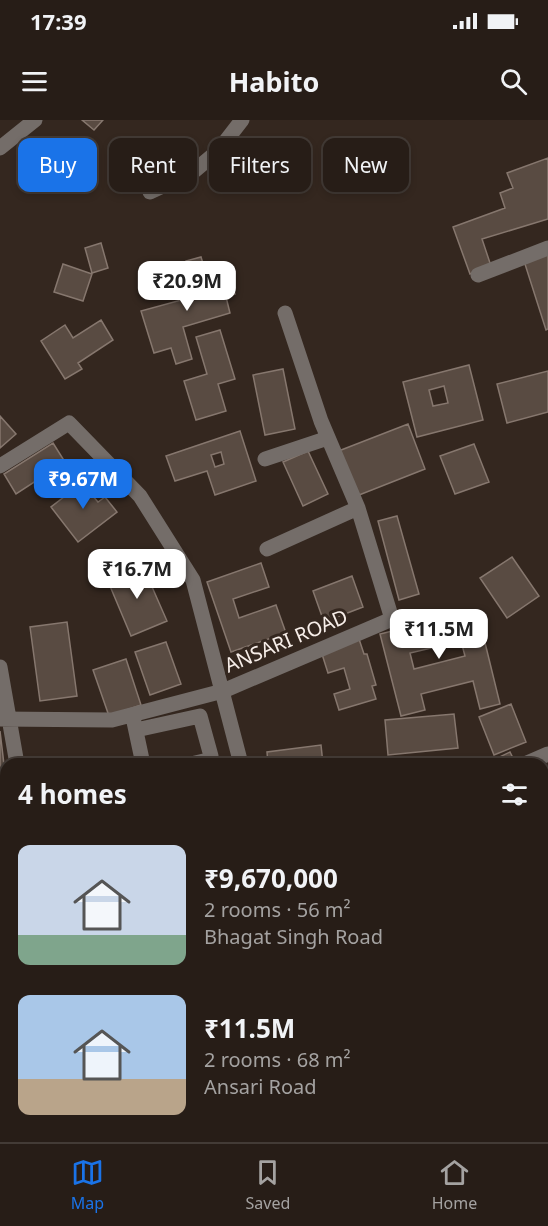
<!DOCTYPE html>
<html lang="en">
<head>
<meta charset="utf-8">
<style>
  body { margin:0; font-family:"Noto Sans",sans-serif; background:#332a24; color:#f1f3f6; height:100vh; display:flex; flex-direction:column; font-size:22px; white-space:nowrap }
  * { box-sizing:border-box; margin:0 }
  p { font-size:20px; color:#a4a2a1 }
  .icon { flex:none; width:33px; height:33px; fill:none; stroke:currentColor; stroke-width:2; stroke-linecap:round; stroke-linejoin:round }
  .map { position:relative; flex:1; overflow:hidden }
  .panel { position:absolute; left:0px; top:638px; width:549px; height:386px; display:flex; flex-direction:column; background:#271d17; border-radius:18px 18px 0 0; box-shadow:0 3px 9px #0003,0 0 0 2px #433b36 }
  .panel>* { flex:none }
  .guide { position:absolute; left:18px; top:18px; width:513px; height:54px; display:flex; gap:12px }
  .price { position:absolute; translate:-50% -51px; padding:0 14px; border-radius:12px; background:#fff; color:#222; font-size:20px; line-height:39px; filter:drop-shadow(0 2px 3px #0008) }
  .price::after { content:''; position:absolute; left:50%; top:36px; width:18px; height:14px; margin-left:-9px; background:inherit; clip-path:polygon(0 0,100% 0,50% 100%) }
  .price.active { background:#1a73e8; color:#fff }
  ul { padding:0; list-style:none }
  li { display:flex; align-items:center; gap:18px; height:150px; padding:0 18px }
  li span { display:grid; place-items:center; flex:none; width:168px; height:120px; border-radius:12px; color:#555 }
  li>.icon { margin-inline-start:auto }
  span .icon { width:72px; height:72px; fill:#fffc; stroke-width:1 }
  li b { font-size:26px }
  h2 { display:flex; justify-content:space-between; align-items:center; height:72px; padding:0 18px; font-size:26px }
  .chip { padding:0 21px; border-radius:12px; background:#271d17; box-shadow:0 3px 9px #0003,0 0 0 2px #433b36; font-size:21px; line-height:54px }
  .chip.active { background:#1a73e8; color:#fff }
  .status { display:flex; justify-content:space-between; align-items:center; height:42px; padding:0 30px; background:#271d17; direction:ltr }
  .status svg { height:16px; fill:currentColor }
  header { display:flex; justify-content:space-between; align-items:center; height:78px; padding:0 18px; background:#271d17; font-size:27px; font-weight:700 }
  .tabs { display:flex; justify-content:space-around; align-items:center; height:84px; border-top:2px solid #433b36; background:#271d17; font-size:16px; color:#a4a2a1 }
  .tabs a { display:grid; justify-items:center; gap:3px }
  .tabs .active { color:#1a73e8 }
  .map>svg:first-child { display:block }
</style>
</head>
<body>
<div class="status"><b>17:39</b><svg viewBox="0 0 49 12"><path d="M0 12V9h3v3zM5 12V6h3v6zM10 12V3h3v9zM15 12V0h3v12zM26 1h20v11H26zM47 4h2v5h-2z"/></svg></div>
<header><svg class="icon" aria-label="menu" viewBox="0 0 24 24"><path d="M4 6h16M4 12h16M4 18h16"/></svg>Habito<svg class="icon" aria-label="search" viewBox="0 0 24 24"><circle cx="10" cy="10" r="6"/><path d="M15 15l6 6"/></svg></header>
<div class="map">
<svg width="548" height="1022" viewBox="0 0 548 1022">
  <rect width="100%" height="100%" fill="#34271f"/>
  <path fill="#412f24" d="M543,796L548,805V1022H460L458,1017H543Z"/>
  <path fill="#594b42" stroke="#86776e" stroke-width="1.5" fill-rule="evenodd" d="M82,0H103L94,10Z
    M172,20L188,48L169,59L153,30Z
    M548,38V99L482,119L491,146L470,154L453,107L505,88L500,73L513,68L507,53Z
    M101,123L108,148L92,153L85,128Z
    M548,133V209L546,210L524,141Z
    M201,137L212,173L221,170L216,155L228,151L235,174L226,177L230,193L183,207L192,239L176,244L171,228L154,233L141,191L196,176L186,141Z
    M63,144L92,154L83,181L54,172Z
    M101,200L113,220L78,243L82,249L65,259L41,221L65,205L73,218Z
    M220,210L235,259L218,264L226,291L196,300L184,261L207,254L196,217Z
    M469,245L483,300L417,317L403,262ZM444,266L448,283L433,286L429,270Z
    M283,249L295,309L265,315L253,255Z
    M548,251V292L507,303L497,264Z
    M0,296L16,314L0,328Z
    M408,304L425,349L354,377L336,332Z
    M240,311L256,361L215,375L207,351L175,361L166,336ZM221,332L224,344L215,347L211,335Z
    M53,323L65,342L16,374L4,354Z
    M474,324L489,362L455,374L440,336Z
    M308,331L328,374L303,386L283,342Z
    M90,357L99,369L92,375L98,382L105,377L117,392L78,422L51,387Z
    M397,396L419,474L399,480L378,401Z
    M512,437L539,476L507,498L480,458Z
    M261,443L269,467L233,479L239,498L276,485L286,513L231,532L207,462Z
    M142,444L167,501L131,516L107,459Z
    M352,456L363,487L324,502L313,471Z
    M477,490L500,584L480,589L473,561L421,574L425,590L401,596L380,514ZM461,521L465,536L414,549L410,533Z
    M67,502L77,576L40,581L30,507Z
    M359,519L364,534H367L376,565L372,566L376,579L339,590L334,574L350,569L344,548L328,553L321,531Z
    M166,522L181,564L150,575L135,532Z
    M126,539L141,585L109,596L93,550Z
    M511,584L526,622L494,635L479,597Z
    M454,594L458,628L388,635L385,600Z
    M0,611L5,653H0Z
    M321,625L323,644H268L267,632Z
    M510,632L516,644H485Z
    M6,792V841L0,843V793Z
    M543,812L548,821V896L543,899Z
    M543,1005L548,1022H474L473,1017H543Z
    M143,1017H197L199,1022H122Z"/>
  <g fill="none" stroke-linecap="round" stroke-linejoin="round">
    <path stroke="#746d69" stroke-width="15" d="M0,28L35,0
      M150,72L193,52L218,31L242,0
      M478,155L548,128
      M265,339L328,318
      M0,346L69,303L140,376L193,460L241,644
      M267,429L358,388
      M0,547L17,644
      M0,599L112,600L223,571L392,499L358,388L321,301L285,193
      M134,602L143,644
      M136,610L200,596L211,636L208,640L191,644
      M525,644L548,634
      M543,672L548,683
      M0,981L6,979
      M0,1014L6,1012
      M80,1017L81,1022
      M429,1017L431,1022"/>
    <path stroke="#beb0a7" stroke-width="15" d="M543,733L548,731
      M543,746L548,744
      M0,997L6,995"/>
  </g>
  <g text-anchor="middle" stroke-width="6" stroke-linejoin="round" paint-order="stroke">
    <g font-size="20" fill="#f7eee9" stroke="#34271f">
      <text transform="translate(286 521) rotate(-23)" y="7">ANSARI ROAD</text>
    </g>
  </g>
</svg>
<b class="price" style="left:187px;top:192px">₹20.9M</b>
<b class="price active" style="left:83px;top:390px">₹9.67M</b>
<b class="price" style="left:137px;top:480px">₹16.7M</b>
<b class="price" style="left:439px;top:540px">₹11.5M</b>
<div class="guide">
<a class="chip active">Buy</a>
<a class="chip">Rent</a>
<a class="chip">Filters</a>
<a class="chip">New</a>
</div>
<section class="panel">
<h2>4 homes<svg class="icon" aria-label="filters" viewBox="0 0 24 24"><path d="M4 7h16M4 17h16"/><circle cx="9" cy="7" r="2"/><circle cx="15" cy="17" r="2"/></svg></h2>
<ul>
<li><span style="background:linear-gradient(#c9d6e8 75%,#7fa58c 0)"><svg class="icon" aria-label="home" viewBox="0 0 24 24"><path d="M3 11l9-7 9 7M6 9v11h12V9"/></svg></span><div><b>₹9,670,000</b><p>2 rooms · 56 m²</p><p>Bhagat Singh Road</p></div></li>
<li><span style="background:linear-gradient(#a9c7e8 70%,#b9a48a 0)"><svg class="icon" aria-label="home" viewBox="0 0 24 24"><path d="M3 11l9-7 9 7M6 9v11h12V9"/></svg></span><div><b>₹11.5M</b><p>2 rooms · 68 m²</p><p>Ansari Road</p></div></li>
</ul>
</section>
</div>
<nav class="tabs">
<a class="active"><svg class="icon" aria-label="map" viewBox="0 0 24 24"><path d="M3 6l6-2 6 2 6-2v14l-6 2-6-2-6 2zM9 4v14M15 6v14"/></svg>Map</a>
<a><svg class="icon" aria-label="saved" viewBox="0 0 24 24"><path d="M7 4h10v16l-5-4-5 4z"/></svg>Saved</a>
<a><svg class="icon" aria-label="home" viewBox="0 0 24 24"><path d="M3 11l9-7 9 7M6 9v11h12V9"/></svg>Home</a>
</nav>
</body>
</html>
